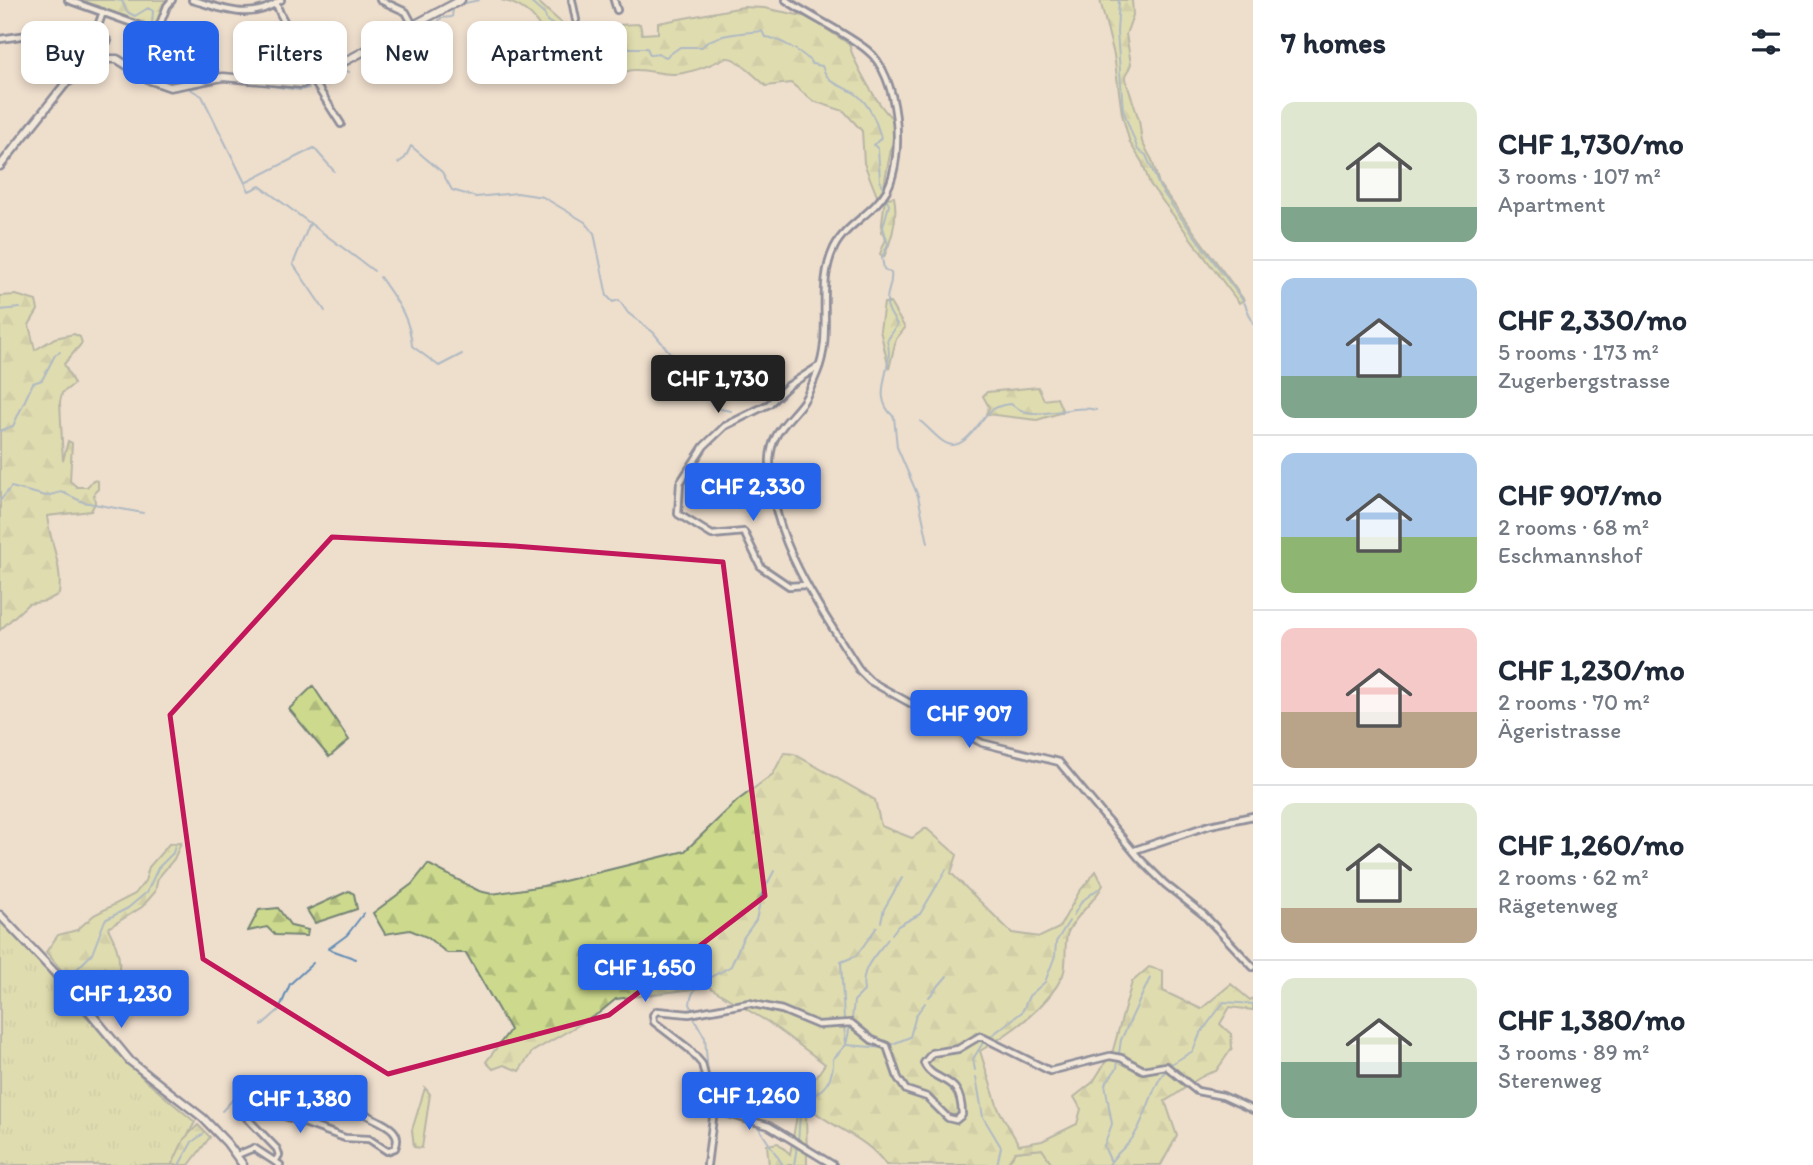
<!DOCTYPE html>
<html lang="en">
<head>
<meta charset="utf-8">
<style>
  body { margin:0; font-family:Itim,sans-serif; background:#f6f6f7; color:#1f2937; height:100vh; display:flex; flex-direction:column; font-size:26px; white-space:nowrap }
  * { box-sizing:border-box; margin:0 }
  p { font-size:23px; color:#747a83 }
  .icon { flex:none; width:38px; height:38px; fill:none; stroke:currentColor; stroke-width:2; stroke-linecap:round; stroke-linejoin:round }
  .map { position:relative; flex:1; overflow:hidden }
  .panel { display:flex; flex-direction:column; background:#fff; width:560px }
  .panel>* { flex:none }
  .top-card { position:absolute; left:21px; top:21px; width:665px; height:63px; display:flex; gap:14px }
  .price { position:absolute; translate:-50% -60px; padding:0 16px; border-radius:7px; background:#2563eb; color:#fff; font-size:23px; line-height:46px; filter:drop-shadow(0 2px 4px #0008) }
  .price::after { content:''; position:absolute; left:50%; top:42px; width:21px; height:16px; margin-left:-10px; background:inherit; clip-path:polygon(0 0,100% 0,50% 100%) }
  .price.selected { background:#222; color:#fff }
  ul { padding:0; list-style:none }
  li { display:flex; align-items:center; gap:21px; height:175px; padding:0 28px }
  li+li { border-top:2px solid #e0e1e3 }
  li span { display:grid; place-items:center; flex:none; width:196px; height:140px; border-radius:14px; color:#555 }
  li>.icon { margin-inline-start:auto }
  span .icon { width:84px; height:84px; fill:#fffc; stroke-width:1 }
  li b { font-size:30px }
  h2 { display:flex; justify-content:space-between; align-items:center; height:84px; padding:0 28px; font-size:30px }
  .tag { padding:0 24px; border-radius:14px; background:#fff; box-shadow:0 4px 10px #0003; font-size:24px; line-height:63px }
  .tag.selected { background:#2563eb; color:#fff }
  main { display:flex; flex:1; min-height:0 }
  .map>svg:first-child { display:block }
</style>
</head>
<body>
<main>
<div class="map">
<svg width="1253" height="1165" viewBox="0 0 1253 1165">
  <defs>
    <pattern id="grass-tufts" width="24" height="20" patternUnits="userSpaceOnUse" patternTransform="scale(1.75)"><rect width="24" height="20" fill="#cdda8d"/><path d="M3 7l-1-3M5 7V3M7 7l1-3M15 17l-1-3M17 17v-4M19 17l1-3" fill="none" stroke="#afbb7c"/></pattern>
    <pattern id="forest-firs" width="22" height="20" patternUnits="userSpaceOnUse" patternTransform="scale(1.75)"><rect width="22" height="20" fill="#cdda8d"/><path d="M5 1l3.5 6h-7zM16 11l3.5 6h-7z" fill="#afbb7c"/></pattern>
  </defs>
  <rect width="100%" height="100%" fill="#eedecc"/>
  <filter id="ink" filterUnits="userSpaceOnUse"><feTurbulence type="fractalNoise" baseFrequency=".0143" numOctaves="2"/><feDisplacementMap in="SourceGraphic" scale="14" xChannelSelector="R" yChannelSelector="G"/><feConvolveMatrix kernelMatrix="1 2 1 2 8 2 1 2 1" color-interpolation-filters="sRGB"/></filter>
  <g filter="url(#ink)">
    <path fill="url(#grass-tufts)" stroke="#748476" stroke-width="2" d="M0,917L113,1047L146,1081L195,1122L172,1165H0Z
      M1042,1149L1053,1165H1007L1015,1152Z"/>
    <path fill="url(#forest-firs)" stroke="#748476" stroke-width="2" d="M82,0H168L157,32Z
      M501,0H536C563,25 579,42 618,37L617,25L640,24L642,34L658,33V23L743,7L764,8L808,17L849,44C854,63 878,107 894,120C895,144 886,165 884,189L877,196L864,163L862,131L844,111L813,101L791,83L766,86C715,39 737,63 683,73C665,77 651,69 634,70C621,70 613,83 599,82C591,71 579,72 568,62C566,43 559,38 542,31C534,14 520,4 501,0Z
      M1100,0H1132L1133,15L1126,34L1131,64L1125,78L1139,120L1142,142L1152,160L1159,184L1244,300L1239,303L1150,184L1142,162L1130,143L1122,114L1114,55Z
      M894,197C898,216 892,239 884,257L880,254L886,239L881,232L885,198Z
      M16,295L36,301L38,310L29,325L35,350L55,338L74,334L80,337L82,343L64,364L74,384L62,393L60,402L63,461L68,441L72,443L70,481L77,487H87L93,480L98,481V489L94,493L95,503L91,511L47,516C50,543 63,566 59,594L46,601L28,604L0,630V296Z
      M884,303H890L905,328L896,339L889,369L880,330Z
      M1038,387L1044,400L1057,398L1063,412L1037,420L986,414L989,407L983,396L987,392Z
      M313,686L349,740L329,757L289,709Z
      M784,753L794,754L875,800L881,826L912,838L926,828L957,855L951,873L1012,933L1040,937L1059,928L1079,892L1096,871L1103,885C1094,903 1077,913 1068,932C1063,945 1068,962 1063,975C1047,1008 1010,1033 980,1051L998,1108L1019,1145L1042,1141L1077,1124L1081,1109L1074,1097L1093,1082L1113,1050L1132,982L1149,967L1163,971V991L1201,1009L1231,984L1250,1000L1253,998V1010L1230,1007L1220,1024L1231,1034L1232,1048L1216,1071C1196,1076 1183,1092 1165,1101L1177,1136L1161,1165H1053L1042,1149L1015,1152L1007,1165H886C865,1134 825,1127 801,1099L825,1064L768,1022L709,987L616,999L599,1013L532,1052L519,1071L504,1065L493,1069L486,1062L510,1030L466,953H447L427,937L410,930L385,934L373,913L412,884L428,864L479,891L492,894L543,886L685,851L737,801L773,774Z
      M181,843L174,859L158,878L155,892L142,907L108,928C127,964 123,980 91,1005L46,952L58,935L77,930L94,915L135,894L145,881L149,867L169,844Z
      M349,891L354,894L357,909L315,923L307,910Z
      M278,908L291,926L308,930L307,936L275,935L267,927L248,931L259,910Z
      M425,1088L430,1094L422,1148L414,1147L412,1130Z
      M799,1104L806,1108L807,1165H769L767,1145L778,1143L790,1154Z
      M198,1125L210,1137L189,1165H172L184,1139Z"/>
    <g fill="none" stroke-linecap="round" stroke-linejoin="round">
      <path stroke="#638db7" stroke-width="2" d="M115,0L122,1L127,12L135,16L148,8L153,11L152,24
        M528,0L545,15L547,21L575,38V46L597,57L611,49L624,54L627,48H647L650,55L659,54L666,57L680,47H702C713,33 746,33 762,31L765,37C776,37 807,54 812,64L822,66C828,85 842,85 856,94C869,104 877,123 881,138L874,145L878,149L880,180L889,205L883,227L888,244L882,258L884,269L891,273C893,285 886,291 887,303C887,311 894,318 897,325L887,341C896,367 868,395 894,417L897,447L918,496L928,543
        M1119,0L1117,32L1123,110L1138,150L1146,155L1160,188L1173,207L1244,302L1253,323
        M456,5L479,0
        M154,35V49L166,73
        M385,70L393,66L400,57C420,58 431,33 441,18L452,17L453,9
        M238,81L300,90L309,88
        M320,82L342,69L349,72
        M190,89L202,96L249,191L260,186L374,271
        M190,89L215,82
        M398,163L405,158L411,146L442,172L452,190L476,197L517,193L543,197L585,222L594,233L607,296L613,302L619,300L628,313L653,332L715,408L731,411
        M245,183L314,148L334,171
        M310,223L293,264L325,311
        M380,277C396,300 410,317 412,346L439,366L462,354
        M0,310L20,308
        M920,421C929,428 936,437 944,442C962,455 979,422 987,414C994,407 1001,405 1011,404C1036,425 1068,403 1096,410
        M0,431L13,426L33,383L42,380L55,355L60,352
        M0,501L11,487L46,496L62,492L83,502L143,513
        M1073,916L1082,901L1098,889
        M881,922L884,909L902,878
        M892,934L898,926L920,914L946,870
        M328,949L347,935L364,913
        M329,949L356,959
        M679,950L699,964L701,980
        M69,977L92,954L105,920L128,908L147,892L158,868L173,853L175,845
        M929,997L947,976
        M693,1010L690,1004C692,980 713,978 731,966L743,938L756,920L762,894L774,871
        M694,1018L705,1038L708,1074
        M844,1019L841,962L856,956L877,927
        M852,1019L854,1001L864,991C860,968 875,956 888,939
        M262,1025L279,1010L290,984L313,963
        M844,1026L846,1044
        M991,1036L1022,1012L1029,996L1045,982L1055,956L1056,942L1069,921
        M847,1045L884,1048
        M890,1045L910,1037L916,1015L925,1003
        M1119,1053L1121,1040L1150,978
        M1171,1064L1193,1051L1200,1034L1224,1002L1253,1004
        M975,1070L973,1059L984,1041
        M976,1077L983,1117L1001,1147L997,1165
        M222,1111L238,1094L247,1079
        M758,1127L783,1165
        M798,1140C800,1127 798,1116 803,1104L811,1102L814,1095C827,1088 834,1075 833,1059L846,1045L850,1026
        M1110,1160L1104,1146L1112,1124L1105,1084L1117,1068L1118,1060
        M179,1165L192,1142L203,1134
        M794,1165L797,1146
        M1109,1165C1114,1155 1124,1149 1131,1140C1147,1119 1151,1087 1166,1070"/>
      <defs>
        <path id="street" d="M68,0L199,47L209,57L216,77
          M192,0C225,9 250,22 281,0
          M380,0L406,12L413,25
          M572,0L576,20
          M614,0L617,10
          M786,0C811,17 846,33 867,50C899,75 905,156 887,190C874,213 845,225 834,248C815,287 834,334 817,373C813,383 809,393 803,402C788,422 771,432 770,460C769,539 820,607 860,671L870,681L982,743L1059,762L1139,858L1165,884L1204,915L1253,967
          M276,3C285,32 308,49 319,77
          M157,32L167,6L172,0
          M95,34L108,41
          M0,39L62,30L95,34L103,12
          M313,80L341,124
          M806,585L789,586L761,567L744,532L712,535L678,514L680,483L704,446L725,426L769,404L788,386L819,366
          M1135,850L1210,825L1253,816
          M715,1110L769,1126L833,1165
          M237,1155L254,1148L280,1165
          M275,1162L279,1155L277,1149L242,1113L241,1102L244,1101L345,1138L369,1139L387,1151L395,1148C404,1129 381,1123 367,1115
          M707,1165L714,1110L702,1064L689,1049L654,1022L653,1015L657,1011L689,1014L749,1003L782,1010L818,1025L851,1023L872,1040L887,1046L898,1078L906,1090L927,1097L948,1118L956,1120L962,1115C962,1072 933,1085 924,1063L932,1053L958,1049L980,1036L1050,1071L1110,1056L1121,1058L1143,1070L1166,1066L1197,1091L1223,1096L1253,1110"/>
        <path id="secondary" d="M0,166L66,83L107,59H117L150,80L170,87L223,77L302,84L461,0
          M0,915L75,994L130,1061L203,1118L227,1143L243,1165"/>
      </defs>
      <use href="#street" stroke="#1b2f5e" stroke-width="10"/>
      <use href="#secondary" stroke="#1b2f5e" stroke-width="11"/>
      <use href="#street" stroke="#f7f3e8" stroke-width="4.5"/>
      <use href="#secondary" stroke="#f7f3e8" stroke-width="6"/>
    </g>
  </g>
  <path d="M0 0H1253V1165H0ZM332,537L514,546L723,562L765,896L609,1015L388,1074L203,959L170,715Z" fill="#eedecc" fill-opacity=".55" fill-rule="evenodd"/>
  <path fill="none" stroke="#c2185b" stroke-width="5" stroke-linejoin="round" d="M332,537L514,546L723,562L765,896L609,1015L388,1074L203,959L170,715Z"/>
</svg>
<b class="price selected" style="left:718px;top:415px">CHF 1,730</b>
<b class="price" style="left:753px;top:523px">CHF 2,330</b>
<b class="price" style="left:969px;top:750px">CHF 907</b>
<b class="price" style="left:645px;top:1004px">CHF 1,650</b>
<b class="price" style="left:121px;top:1030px">CHF 1,230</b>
<b class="price" style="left:749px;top:1132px">CHF 1,260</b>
<b class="price" style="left:300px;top:1135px">CHF 1,380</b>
<div class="top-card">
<a class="tag">Buy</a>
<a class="tag selected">Rent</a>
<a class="tag">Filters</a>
<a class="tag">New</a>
<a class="tag">Apartment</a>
</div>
</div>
<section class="panel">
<h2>7 homes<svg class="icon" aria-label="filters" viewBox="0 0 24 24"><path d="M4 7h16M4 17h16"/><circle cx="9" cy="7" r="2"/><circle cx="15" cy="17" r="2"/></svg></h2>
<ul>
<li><span style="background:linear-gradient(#dfe7d0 75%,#7fa58c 0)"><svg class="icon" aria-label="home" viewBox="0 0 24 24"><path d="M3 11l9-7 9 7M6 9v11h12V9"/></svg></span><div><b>CHF 1,730/mo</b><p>3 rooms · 107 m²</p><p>Apartment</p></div></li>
<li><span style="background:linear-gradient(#a9c7e8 70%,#7fa58c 0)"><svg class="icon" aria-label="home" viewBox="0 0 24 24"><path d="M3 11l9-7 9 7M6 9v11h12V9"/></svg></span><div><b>CHF 2,330/mo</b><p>5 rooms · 173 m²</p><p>Zugerbergstrasse</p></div></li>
<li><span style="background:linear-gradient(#a9c7e8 60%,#8fb573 0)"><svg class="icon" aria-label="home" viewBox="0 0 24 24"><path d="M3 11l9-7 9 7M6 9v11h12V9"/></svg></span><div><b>CHF 907/mo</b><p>2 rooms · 68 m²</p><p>Eschmannshof</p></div></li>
<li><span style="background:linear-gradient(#f6c9c9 60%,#b9a48a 0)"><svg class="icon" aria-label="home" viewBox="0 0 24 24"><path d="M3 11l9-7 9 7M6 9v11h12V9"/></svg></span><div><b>CHF 1,230/mo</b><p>2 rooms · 70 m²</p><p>Ägeristrasse</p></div></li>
<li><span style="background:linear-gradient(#dfe7d0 75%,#b9a48a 0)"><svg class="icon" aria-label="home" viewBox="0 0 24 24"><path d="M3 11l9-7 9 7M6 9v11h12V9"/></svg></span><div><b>CHF 1,260/mo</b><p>2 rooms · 62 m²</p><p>Rägetenweg</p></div></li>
<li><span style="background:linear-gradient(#dfe7d0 60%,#7fa58c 0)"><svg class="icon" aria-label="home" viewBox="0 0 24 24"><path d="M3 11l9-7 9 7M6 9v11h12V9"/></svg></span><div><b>CHF 1,380/mo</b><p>3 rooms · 89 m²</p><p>Sterenweg</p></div></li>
</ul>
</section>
</main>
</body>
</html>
